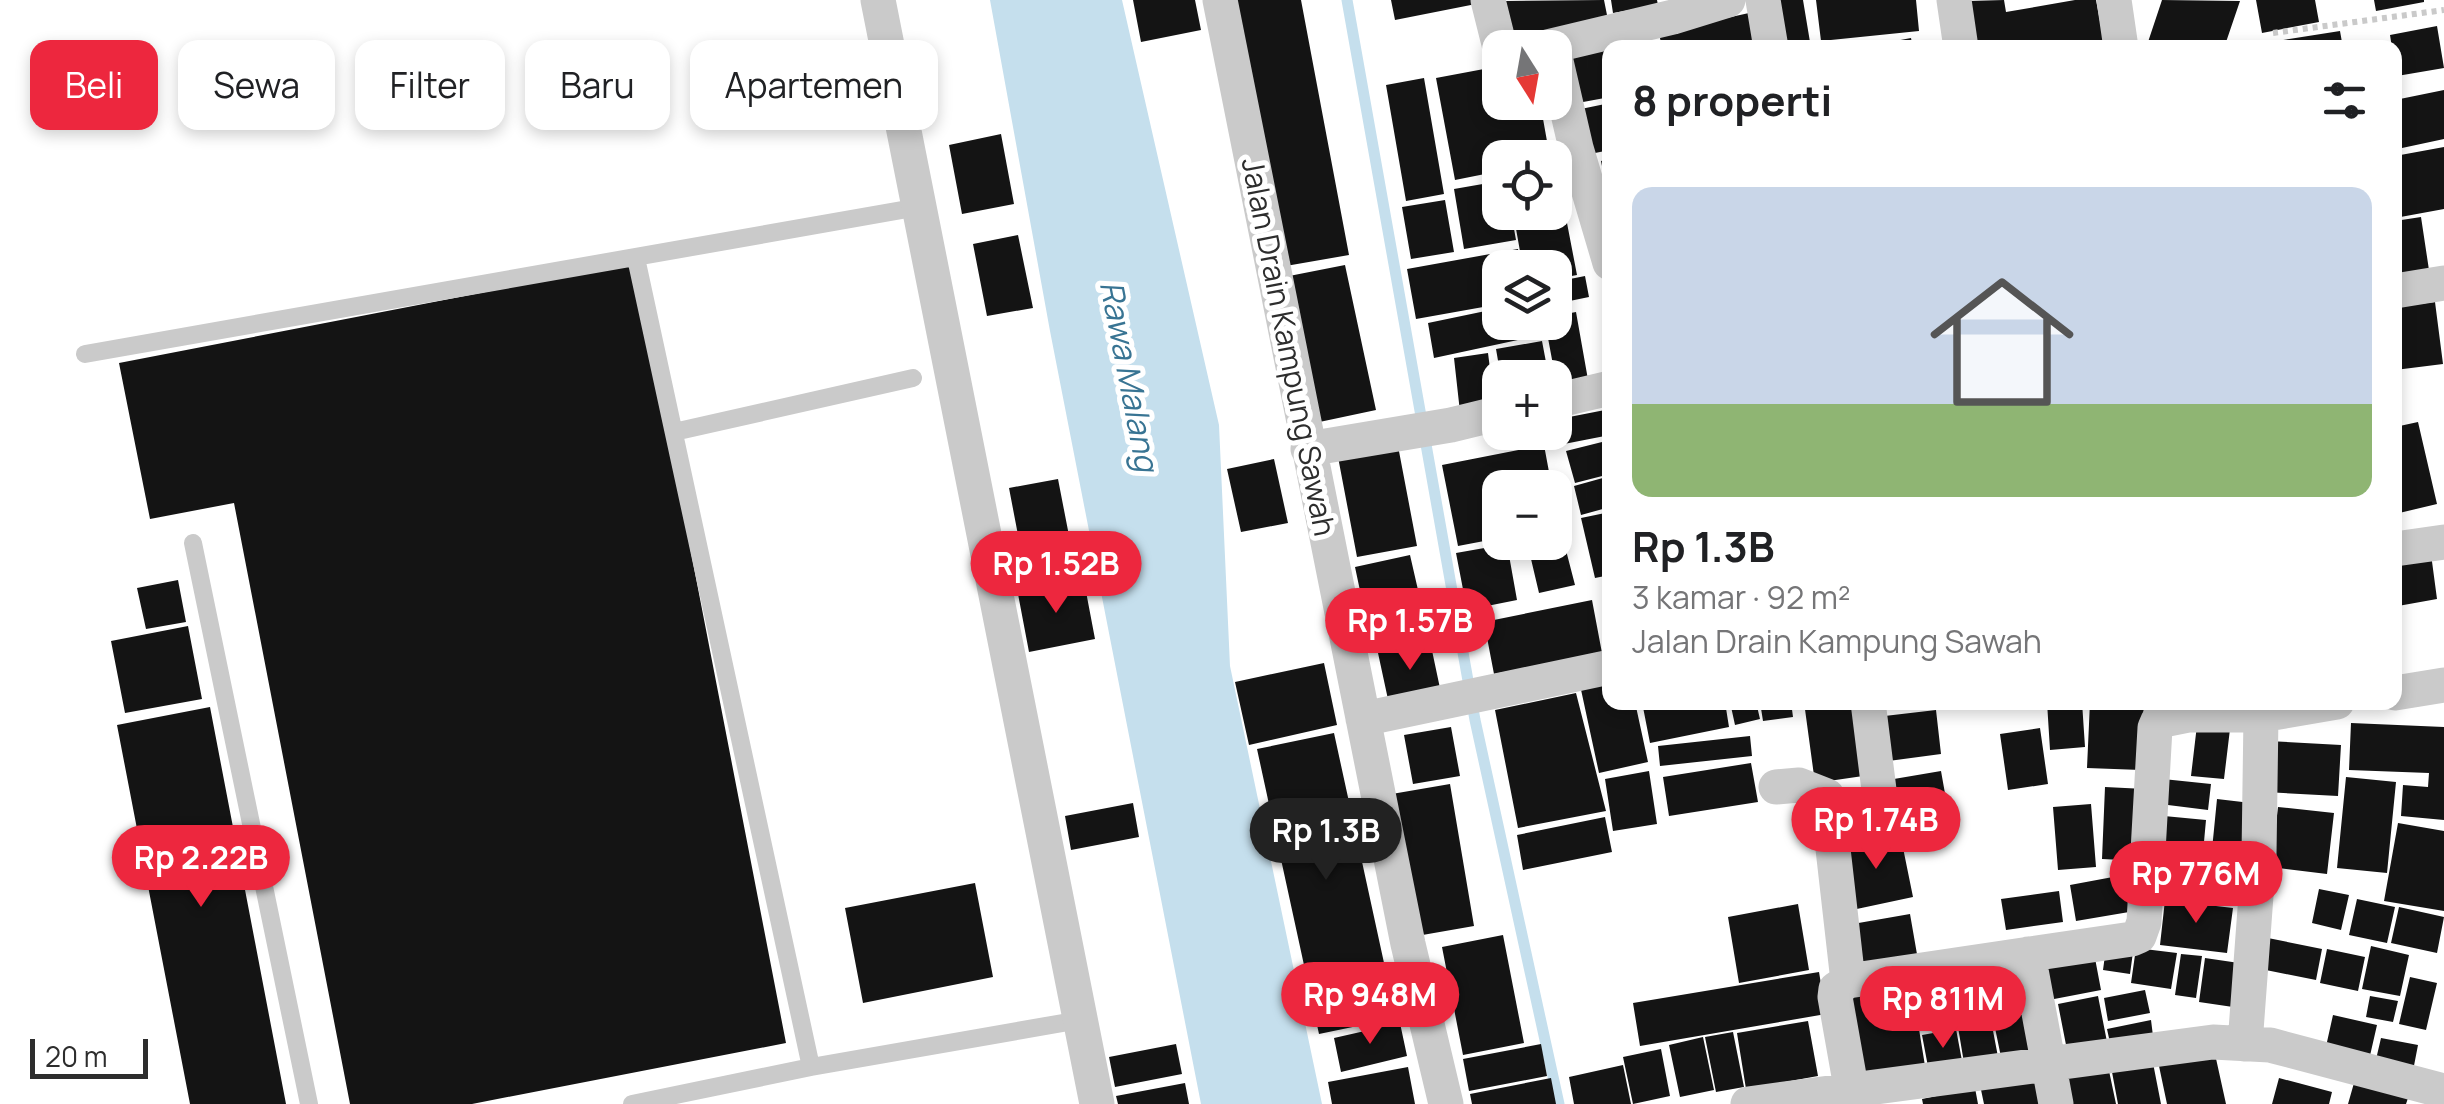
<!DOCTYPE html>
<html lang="id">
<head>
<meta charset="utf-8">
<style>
  body { margin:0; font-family:Manrope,sans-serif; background:#f2f2f2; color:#202124; height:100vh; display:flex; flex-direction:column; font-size:38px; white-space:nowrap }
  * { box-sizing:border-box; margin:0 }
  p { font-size:32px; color:#757577 }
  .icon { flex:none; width:55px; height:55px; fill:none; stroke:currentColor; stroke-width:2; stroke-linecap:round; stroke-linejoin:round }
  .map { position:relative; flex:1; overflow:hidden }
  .panel { position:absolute; left:1602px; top:40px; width:800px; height:670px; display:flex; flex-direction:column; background:#fff; border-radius:20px; box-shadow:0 5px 15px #0003 }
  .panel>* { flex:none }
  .banner { position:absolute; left:30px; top:40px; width:950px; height:90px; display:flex; gap:20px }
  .needle { width:65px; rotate:169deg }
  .buttons { position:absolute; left:1482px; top:30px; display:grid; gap:20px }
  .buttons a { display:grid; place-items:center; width:90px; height:90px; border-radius:20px; background:#fff; box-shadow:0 5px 15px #0003; font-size:50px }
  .scale { position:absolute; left:30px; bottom:25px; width:118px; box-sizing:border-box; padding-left:10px; border:5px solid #2d2d2d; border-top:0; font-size:28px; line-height:35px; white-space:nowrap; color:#2d2d2d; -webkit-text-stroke:8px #fff; paint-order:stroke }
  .price { position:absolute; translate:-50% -85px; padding:0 22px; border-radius:35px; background:#ed273e; color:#fff; font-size:32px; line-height:65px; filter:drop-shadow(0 2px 5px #0008) }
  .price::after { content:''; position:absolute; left:50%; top:60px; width:30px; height:22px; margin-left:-15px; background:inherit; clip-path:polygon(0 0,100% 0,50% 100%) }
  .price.on { background:#222; color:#fff }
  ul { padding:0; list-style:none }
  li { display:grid; align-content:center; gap:20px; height:530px; padding:0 30px }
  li+li { border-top:2px solid #e0e0e0 }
  li span { display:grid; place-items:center; height:310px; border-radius:20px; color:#555 }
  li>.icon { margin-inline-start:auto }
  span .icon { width:180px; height:180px; fill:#fffc; stroke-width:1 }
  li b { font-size:42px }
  h2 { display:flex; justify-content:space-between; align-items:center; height:120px; padding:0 30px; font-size:42px }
  .pill { padding:0 35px; border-radius:20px; background:#fff; box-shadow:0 5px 15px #0003; font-size:35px; line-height:90px }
  .pill.on { background:#ed273e; color:#fff }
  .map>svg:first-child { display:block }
</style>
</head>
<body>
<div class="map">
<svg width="2444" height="1104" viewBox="0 0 2444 1104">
  <rect width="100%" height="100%" fill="#fff"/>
  <path fill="#c5dfed" d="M990,0H1122L1219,425L1230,666L1322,1104H1201L1050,331Z"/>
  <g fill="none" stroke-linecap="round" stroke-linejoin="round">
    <path stroke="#c5dfed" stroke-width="11" d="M1347,0L1475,720L1559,1104"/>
  </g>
  <path fill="#141414" d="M1133,0H1195L1201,30L1141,42Z
    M1230,0H1301L1349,255L1280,267Z
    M1391,0H1485L1486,2L1395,20Z
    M1604,0L1609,25L1512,44L1504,1Z
    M1611,0H1657L1658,5L1613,13Z
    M1777,0H1803L1811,48H1778Z
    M1816,0H1916L1919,31L1821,41Z
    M2004,0L2006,12L2075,0H2096L2105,48H1976L1968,1Z
    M2162,0L2240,1L2224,48H2146Z
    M2256,0H2315L2319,22L2262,33Z
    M2374,0H2424V2L2376,11Z
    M1749,13L1757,48H1662L1659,33Z
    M2437,26L2444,68L2397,76L2395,48H2392L2390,35Z
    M2340,31L2343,48H2252V45Z
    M1911,38L1913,48H1869V46Z
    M1610,48V97L1567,105L1557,52Z
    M1500,66V102H1540L1550,158H1500V171L1455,180L1436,78Z
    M1424,78L1444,194L1406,201L1386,85Z
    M2444,90V139L2402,148L2395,114V100Z
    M1610,103V150L1585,155L1576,110Z
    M1001,134L1014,204L962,214L949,145Z
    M2444,147V209L2395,218V156Z
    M1610,159V196H1608L1601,161Z
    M1555,171H1557L1577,275L1555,279V268H1523L1513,212H1555Z
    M1500,181V212H1511L1516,240L1464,249L1454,189Z
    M1445,200L1454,252L1411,259L1402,207Z
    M2421,217L2429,270L2395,275V221Z
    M1018,235L1033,308L987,316L973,244Z
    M1518,249L1521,268H1500V304L1416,319L1407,269Z
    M635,263L786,1043L472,1104H350L234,503L150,519L119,363Z
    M1345,265L1376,410L1310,424L1279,278Z
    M1585,276L1589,297L1555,304V282Z
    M2435,302L2443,364L2395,370V307Z
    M1500,308V322H1534L1537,336L1434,358L1428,323Z
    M1576,312L1590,391L1559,397L1545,322H1555V316Z
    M1542,341L1549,378H1501L1496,349Z
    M1488,353L1495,408L1460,412L1454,358Z
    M1605,410L1610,435L1564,444L1559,419Z
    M2418,422L2437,504L2395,514V427Z
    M1610,440V474L1575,483L1566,451Z
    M1544,445L1552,488H1500V538L1458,546L1442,465Z
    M1398,446L1417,546L1357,557L1338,457Z
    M1274,459L1288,523L1241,532L1227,469Z
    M1610,476V507L1581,515L1574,486Z
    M1058,479L1071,546L1022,556L1009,488Z
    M1610,512V575L1595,578L1581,518Z
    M1561,531L1575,585L1539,593L1527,542H1555V533Z
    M1507,544L1517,600L1467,610L1456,553Z
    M1065,551L1070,576L1031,584L1026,559Z
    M2431,554L2437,599L2398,606L2395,590V559Z
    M1410,555L1426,625L1370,638L1355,567Z
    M178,580L186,622L146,629L137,588Z
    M1084,581L1095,639L1029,652L1018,594Z
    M1592,600L1602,653L1494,674L1484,622Z
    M188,626L202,699L125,713L111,641Z
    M1430,641L1441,693L1389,704L1378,653Z
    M1324,663L1337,725L1249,745L1235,682Z
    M1610,679V702H1635L1648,762L1599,773L1580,685Z
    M1576,693L1606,811L1518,828L1495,710Z
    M1642,702H1725L1729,727L1650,743Z
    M1730,702H1756L1760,719L1735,725Z
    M1760,702H1791L1793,717L1763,721Z
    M1804,702H1860L1870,775L1815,783Z
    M2047,702H2082L2085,747L2050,750Z
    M2090,702H2144L2141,770L2087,768Z
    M210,707L286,1104H190L117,725Z
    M1936,710L1941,754L1881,762L1876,717Z
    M2351,723L2444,727V820L2401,816L2403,785L2428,787L2429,773L2349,770Z
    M2197,725L2230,729L2224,779L2191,776Z
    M1451,727L1460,776L1413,784L1404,735Z
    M2040,728L2048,784L2008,790L2000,734Z
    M1334,733L1396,1018L1319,1034L1257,749Z
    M1750,736L1752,756L1660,766L1658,746Z
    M2268,741L2341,745L2338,796L2265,792Z
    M1751,763L1758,802L1669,816L1663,777Z
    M1649,771L1657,824L1613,831L1605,779Z
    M1941,771L1949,816L1895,825L1888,780Z
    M2346,777L2396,782L2387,873L2337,868Z
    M2163,779L2211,784L2208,810L2160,804Z
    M1450,784L1474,926L1411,937L1386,795Z
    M2105,787L2145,789L2142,861L2102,859Z
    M2217,799L2251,803L2241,893L2208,890Z
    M1133,803L1139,837L1071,850L1065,816Z
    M2091,804L2096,867L2058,870L2053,807Z
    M2278,807L2334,813L2327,874L2271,867Z
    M2164,816L2206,820L2199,896L2156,892Z
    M1605,817L1612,852L1523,870L1517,835Z
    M2398,823L2444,831V911L2384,901Z
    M1900,833L1913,897L1852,910L1839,846Z
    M2129,874L2135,911L2076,921L2070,885Z
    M975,883L993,977L863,1003L845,908Z
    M2319,889L2349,895L2341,930L2312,923Z
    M2059,891L2063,922L2006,930L2001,899Z
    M2357,899L2395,907L2387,943L2349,935Z
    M2165,900L2233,908L2227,953L2160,945Z
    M1798,904L1809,970L1739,983L1728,917Z
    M2399,907L2444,917L2437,953L2391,943Z
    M1910,914L1918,960L1855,970L1847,925Z
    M1503,935L1524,1043L1463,1055L1442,947Z
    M2263,937L2322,949L2316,980L2256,968Z
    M2371,946L2409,955L2400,996L2362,989Z
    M2106,948L2133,952L2130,974L2103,970Z
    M2136,948L2177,953L2171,989L2131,983Z
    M2327,949L2365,957L2358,991L2320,983Z
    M2094,953L2101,990L2049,1000L2042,963Z
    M2181,954L2202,956L2196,998L2175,995Z
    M2205,958L2239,963L2233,1007L2199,1002Z
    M2026,962L2031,987L1999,992L1994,968Z
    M1991,968L1995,988L1961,994L1958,975Z
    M1819,972L1826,1014L1640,1046L1633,1003Z
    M1941,975L1949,1018L1918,1023L1926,1072L1858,1084L1843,997Z
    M2410,977L2437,983L2426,1030L2399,1024Z
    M2145,990L2150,1013L2108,1021L2104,998Z
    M2098,996L2108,1047L2068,1055L2058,1004Z
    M2370,996L2398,1001L2393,1022L2366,1017Z
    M2036,1013L2044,1054L2002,1062L1993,1018Z
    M1990,1015L1999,1062L1965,1069L1957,1021Z
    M2333,1015L2377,1025L2369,1060L2325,1051Z
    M2151,1020L2154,1044L2112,1052L2107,1029Z
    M1808,1021L1818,1076L1746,1089L1737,1033Z
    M1400,1023L1407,1056L1341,1072L1334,1038Z
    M1956,1029L1963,1066L1929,1072L1922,1035Z
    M1733,1032L1744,1087L1716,1092L1705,1037Z
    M1703,1037L1714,1090L1680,1097L1669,1045Z
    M2381,1038L2418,1045L2412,1076L2374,1068Z
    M1176,1044L1182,1074L1115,1087L1109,1057Z
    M1541,1044L1547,1076L1469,1091L1463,1059Z
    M1661,1049L1670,1096L1633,1104L1623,1057Z
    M2215,1054L2226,1104H2167L2159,1066Z
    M2153,1063L2161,1104H2118L2112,1072Z
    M1623,1065L1631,1104H1574L1569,1077Z
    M2108,1066L2116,1104H2064L2059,1077Z
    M1408,1067L1415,1104H1332L1328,1082Z
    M2041,1073L2047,1104H1984L1980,1085Z
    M1551,1078L1556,1104H1472L1470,1094Z
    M2279,1078L2332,1092L2329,1104H2272Z
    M1185,1083L1189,1104H1118L1116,1096Z
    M2354,1083L2408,1098L2406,1104H2348Z
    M1975,1088L1978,1104H1923L1922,1099Z"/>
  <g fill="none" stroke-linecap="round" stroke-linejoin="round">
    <path stroke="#cacaca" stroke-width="6" stroke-dasharray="5 5" stroke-linecap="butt" d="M2273,33L2444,10"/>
    <path stroke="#cacaca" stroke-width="18" d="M636,258L811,1067
      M85,354L919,207
      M674,432L913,378
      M193,543L309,1104
      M632,1104L811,1067L1080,1020"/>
    <path stroke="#cacaca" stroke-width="35" d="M878,0L1097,1104
      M1220,0L1408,944L1446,1104
      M1488,0L1500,48
      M1763,0L1771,48
      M1954,0L1961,48
      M2114,0L2121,48
      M1543,48L1673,17L1728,0
      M1555,57L1576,148L1610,263
      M2395,291L2444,283
      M1555,401L1610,388
      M1308,449L1451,425L1500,413
      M2395,549L2444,542
      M2395,693L2444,685
      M1868,702L1884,830
      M1363,719L1610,667
      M1776,787L1799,785L1827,796L1848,981
      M2028,954L2056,1104
      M2245,1044L2259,855L2261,715
      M1748,1104L2213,1042L2270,1045L2444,1091
      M1854,1104L1835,997L1836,989L1848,981L2132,939L2139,936L2144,922L2155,728L2158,721L2188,715H2261L2337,702"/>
  </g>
  <g text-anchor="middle" stroke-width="10" stroke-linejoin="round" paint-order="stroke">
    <g font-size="30" fill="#2d2d2d" stroke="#fff">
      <text transform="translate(1288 347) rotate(79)" y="10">Jalan Drain Kampung Sawah</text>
    </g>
    <g font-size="32" font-style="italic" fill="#387493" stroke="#fff">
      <text transform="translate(1129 376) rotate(79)" y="11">Rawa Malang</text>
    </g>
  </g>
</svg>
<div class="buttons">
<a><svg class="needle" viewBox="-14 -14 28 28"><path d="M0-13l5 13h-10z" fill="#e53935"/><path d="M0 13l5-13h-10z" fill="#757577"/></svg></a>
<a><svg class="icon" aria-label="locate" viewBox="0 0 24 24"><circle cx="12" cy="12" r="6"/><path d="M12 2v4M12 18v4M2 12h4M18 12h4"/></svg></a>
<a><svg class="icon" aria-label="layers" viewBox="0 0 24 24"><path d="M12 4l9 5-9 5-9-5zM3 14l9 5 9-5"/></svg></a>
<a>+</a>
<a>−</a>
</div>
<div class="scale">20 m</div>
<b class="price" style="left:1056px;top:616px">Rp 1.52B</b>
<b class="price" style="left:1410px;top:673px">Rp 1.57B</b>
<b class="price" style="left:1876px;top:872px">Rp 1.74B</b>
<b class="price on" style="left:1326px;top:883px">Rp 1.3B</b>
<b class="price" style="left:201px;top:910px">Rp 2.22B</b>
<b class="price" style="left:2196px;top:926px">Rp 776M</b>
<b class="price" style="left:1370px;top:1047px">Rp 948M</b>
<b class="price" style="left:1943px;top:1051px">Rp 811M</b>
<div class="banner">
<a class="pill on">Beli</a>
<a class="pill">Sewa</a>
<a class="pill">Filter</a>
<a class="pill">Baru</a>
<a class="pill">Apartemen</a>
</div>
<section class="panel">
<h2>8 properti<svg class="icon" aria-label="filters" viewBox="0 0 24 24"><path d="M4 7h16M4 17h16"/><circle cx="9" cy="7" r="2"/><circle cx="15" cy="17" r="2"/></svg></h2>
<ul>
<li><span style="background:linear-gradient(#c9d6e8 70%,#8fb573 0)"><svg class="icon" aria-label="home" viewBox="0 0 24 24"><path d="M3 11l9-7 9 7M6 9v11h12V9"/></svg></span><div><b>Rp 1.3B</b><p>3 kamar · 92 m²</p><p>Jalan Drain Kampung Sawah</p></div></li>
</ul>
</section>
</div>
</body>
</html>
